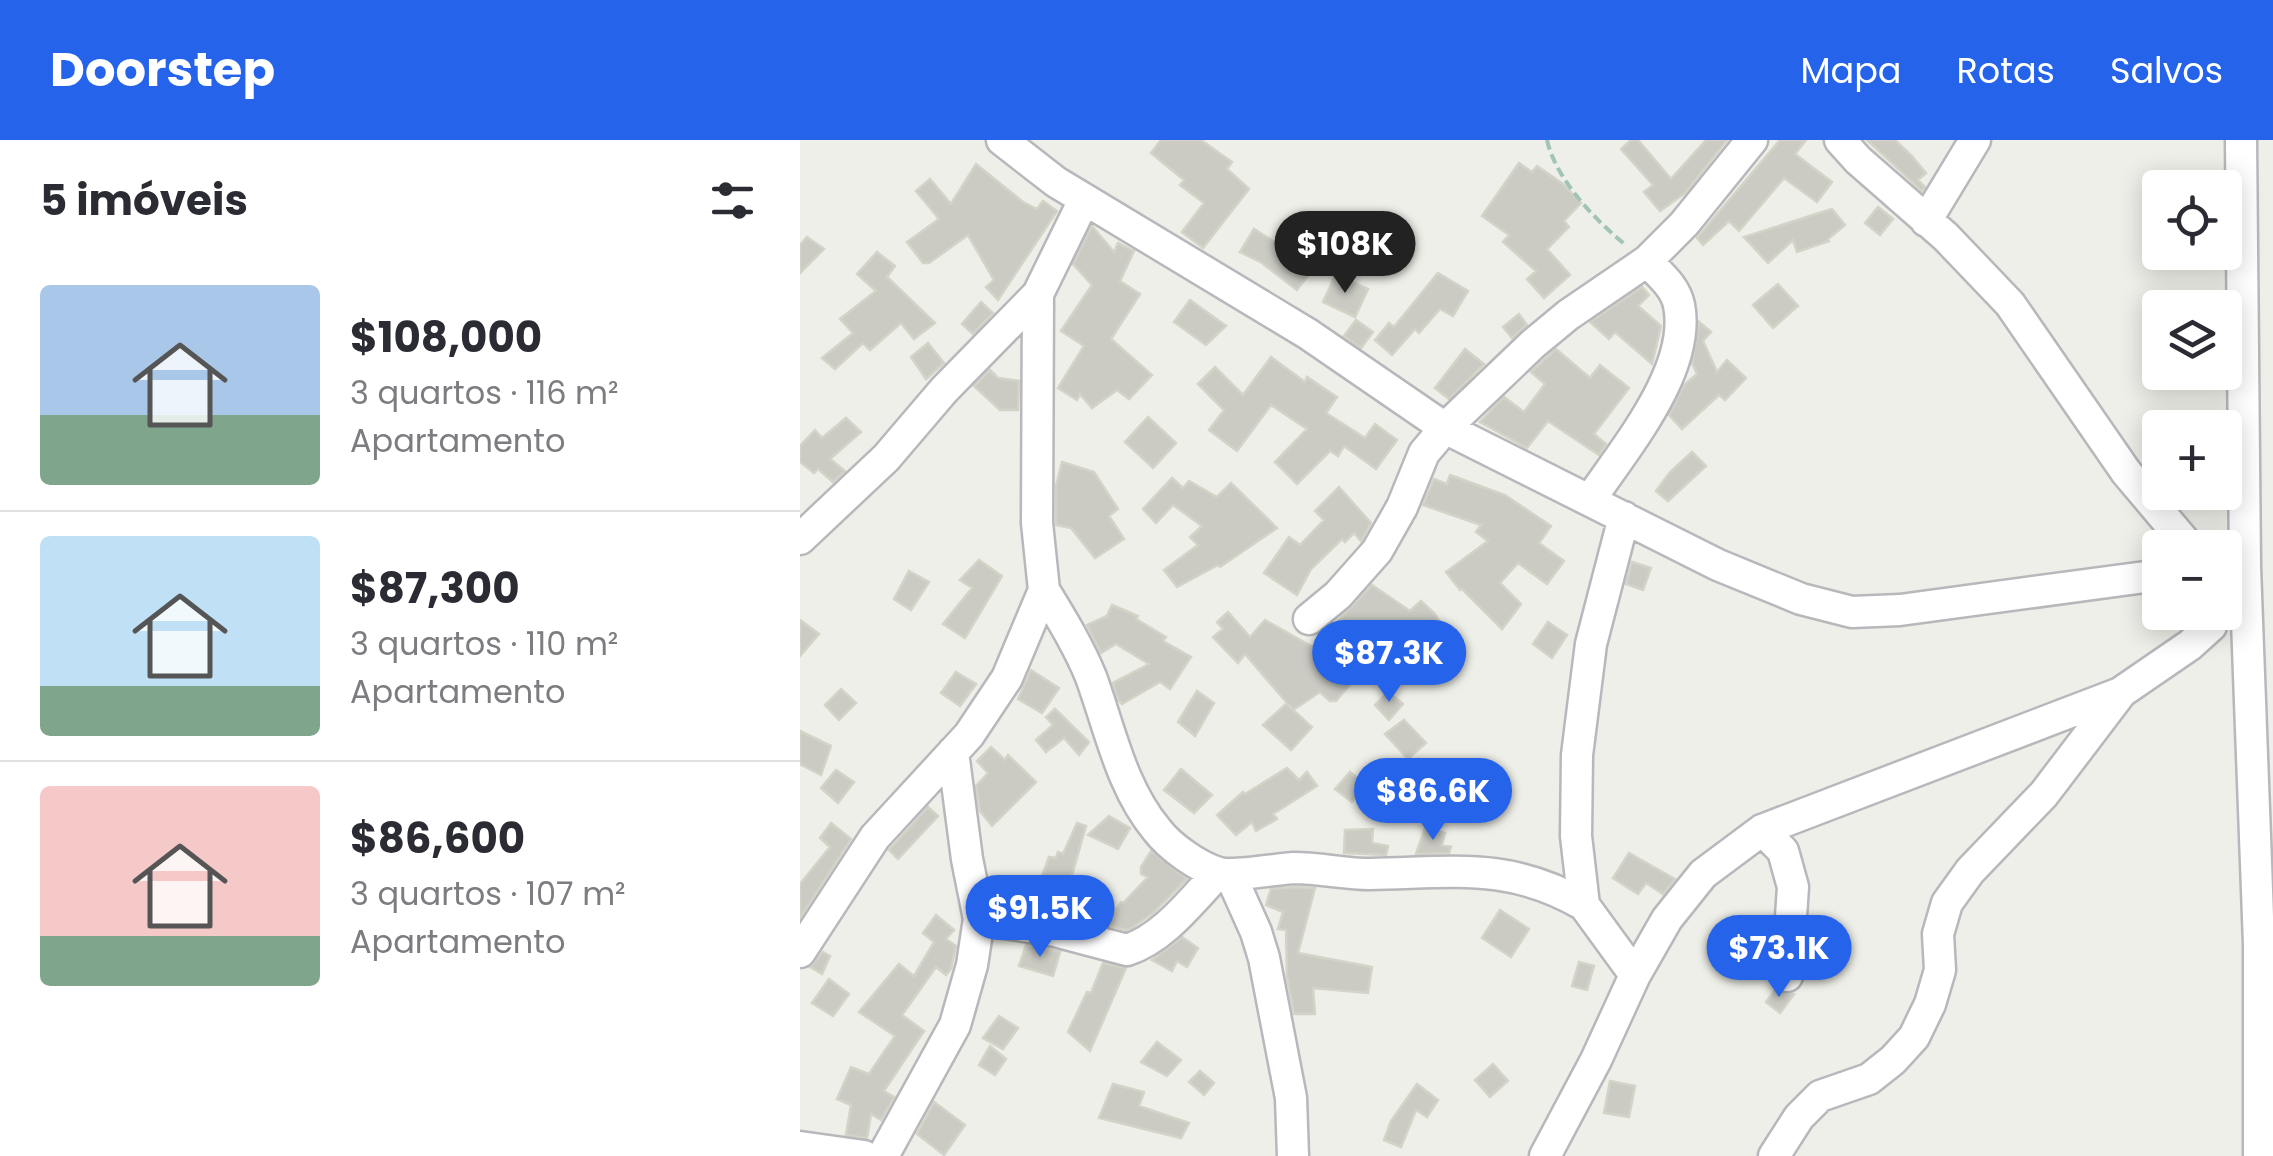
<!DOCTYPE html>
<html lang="pt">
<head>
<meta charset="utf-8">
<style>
  body { margin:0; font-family:Poppins,sans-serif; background:#f7f7f7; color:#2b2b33; height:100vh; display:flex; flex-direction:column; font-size:38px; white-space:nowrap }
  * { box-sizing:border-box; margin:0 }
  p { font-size:32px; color:#7c7c81 }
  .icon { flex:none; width:55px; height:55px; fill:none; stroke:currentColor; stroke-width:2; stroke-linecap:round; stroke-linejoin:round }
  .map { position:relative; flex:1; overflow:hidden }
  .panel { display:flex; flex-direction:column; background:#fff; width:800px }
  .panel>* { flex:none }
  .tools { position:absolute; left:1342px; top:30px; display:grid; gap:20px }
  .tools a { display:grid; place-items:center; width:100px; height:100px; border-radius:10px; background:#fff; box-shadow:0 5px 25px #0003; font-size:50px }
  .price { position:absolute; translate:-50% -85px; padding:0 22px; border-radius:35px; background:#2563eb; color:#fff; font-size:32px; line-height:65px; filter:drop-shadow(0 2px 5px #0008) }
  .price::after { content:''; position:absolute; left:50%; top:60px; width:30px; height:22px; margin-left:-15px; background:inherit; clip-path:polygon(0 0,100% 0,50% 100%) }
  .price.on { background:#222; color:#fff }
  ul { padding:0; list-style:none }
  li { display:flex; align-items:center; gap:30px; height:250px; padding:0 40px }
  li+li { border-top:2px solid #e1e1e2 }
  li span { display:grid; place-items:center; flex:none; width:280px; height:200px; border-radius:10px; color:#555 }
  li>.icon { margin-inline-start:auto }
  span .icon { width:120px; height:120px; fill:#fffc; stroke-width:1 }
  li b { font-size:42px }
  h2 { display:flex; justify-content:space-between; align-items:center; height:120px; padding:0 40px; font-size:42px }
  header { display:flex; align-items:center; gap:60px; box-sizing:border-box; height:140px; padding:0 50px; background:#2563eb; color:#fff }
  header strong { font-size:48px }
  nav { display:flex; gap:55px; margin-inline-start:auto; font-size:35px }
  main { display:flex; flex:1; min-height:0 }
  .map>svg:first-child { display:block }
</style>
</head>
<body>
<header>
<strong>Doorstep</strong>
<nav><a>Mapa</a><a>Rotas</a><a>Salvos</a></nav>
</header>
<main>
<section class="panel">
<h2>5 imóveis<svg class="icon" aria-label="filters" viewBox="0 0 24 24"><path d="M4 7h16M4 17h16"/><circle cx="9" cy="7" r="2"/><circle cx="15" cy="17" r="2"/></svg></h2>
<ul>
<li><span style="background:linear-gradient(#a9c7e8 65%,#7fa58c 0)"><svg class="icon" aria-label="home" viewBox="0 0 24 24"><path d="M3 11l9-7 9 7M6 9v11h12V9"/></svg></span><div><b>$108,000</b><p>3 quartos · 116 m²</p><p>Apartamento</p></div></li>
<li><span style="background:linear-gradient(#bfe0f5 75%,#7fa58c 0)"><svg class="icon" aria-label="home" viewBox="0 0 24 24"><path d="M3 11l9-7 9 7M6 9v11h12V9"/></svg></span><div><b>$87,300</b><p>3 quartos · 110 m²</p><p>Apartamento</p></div></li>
<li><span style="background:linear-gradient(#f6c9c9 75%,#7fa58c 0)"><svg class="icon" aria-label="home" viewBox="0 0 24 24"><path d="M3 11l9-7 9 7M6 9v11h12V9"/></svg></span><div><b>$86,600</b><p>3 quartos · 107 m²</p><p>Apartamento</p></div></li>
</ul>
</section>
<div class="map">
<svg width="1473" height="1016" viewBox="0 0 1473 1016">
  <rect width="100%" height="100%" fill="#eeefe8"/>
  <path fill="#cbcbc4" stroke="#d3d3c7" stroke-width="2.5" d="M361,0H401L432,22L427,29L449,49L403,108L382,92L404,63L380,45L384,40L351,13Z
    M831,0H838L871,39L906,0H927L885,53L860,71L844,52L853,45L821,9Z
    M980,0H1006L995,14L1032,42L1017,62L984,38L939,91L929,81L903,105L897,98Z
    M1067,0H1095L1111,15L1126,33L1118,40L1125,47L1122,51Z
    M719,23L732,32L737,26L763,44L781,63L764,81L769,87L747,109L770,135L744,158L727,139L736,131L703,102L709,95L682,76Z
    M176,24L223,62L237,69L243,61L257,71L198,160L186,147L194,140L168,95L129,123H123L107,102L139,79L116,51L130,39L151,64Z
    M1078,67L1093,79L1080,95L1065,83Z
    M1032,69L1045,85L1028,99L1029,101L997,112L993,100L968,123L944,97Z
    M520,82L535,94L512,123L516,125L497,150L462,123L440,112L454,89L491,112L494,110L497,112Z
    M292,86L314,112L318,103L334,111L320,141L340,154L311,199L352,235L329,259L317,250L292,268L280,254L277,260L258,248L284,206L261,191L292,145L273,124Z
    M7,97L24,109L0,133V105Z
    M77,112L95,126L87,137L135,183L114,199L101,183L70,210L63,203L35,229L22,218L53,193L40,179L76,151L57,134Z
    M638,133L668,151L653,176L640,169L619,193L615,189L592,215L575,200L589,183L594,187Z
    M536,134L568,149L555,177L523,162Z
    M978,144L998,166L973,188L953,165Z
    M842,147L849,155L838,166L861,186L852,224L815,192L809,199L790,182Z
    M390,160L426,186L406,205L374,182Z
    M181,162L193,173L173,194L162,184Z
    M719,174L727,185L712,198L703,187Z
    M556,180L573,192L561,208L544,196Z
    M899,182L911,192L903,201L917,232L927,220L946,238L925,260L919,255L882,289L869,275L884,245L897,234L892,223Z
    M128,203L144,223L126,239L111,217Z
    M665,209L684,224L649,259L635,248Z
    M756,209L790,238L800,225L829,248L794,294L806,304L799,315L748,281L727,308L680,282L704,257L724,272L745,244L731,232Z
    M471,217L505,242L507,237L537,257L526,273L565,298L575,284L597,300L576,329L544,306L538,316L530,311L497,344L475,322L507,289L471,265L437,311L409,290L424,270L398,244L415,227L443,255Z
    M190,230L198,238L219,241L218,270H200L174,246Z
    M348,277L376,303L353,328L325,302Z
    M46,278L61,292L30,319L45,331L33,342L18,329L14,333L0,322V306L15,290L22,298Z
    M892,312L906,326L868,361L856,351L870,332Z
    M262,322L294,332L318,369L309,376L324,399L295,418L271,388L256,385V346Z
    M650,335L705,355L751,386L739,403L764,421L747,444L718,423L700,443L721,464L702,489L662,449L660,450L646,432L688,401L676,392L681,385L623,365L634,339L647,344Z
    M372,338L383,348L389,341L417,357L431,343L477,388L420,427L418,425L377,447L364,430L398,405L390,397L402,386L373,365L356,383L343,369Z
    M539,347L571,383L561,401L554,393L545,402L542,399L511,429L497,455L464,433L489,397L500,405L524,380L515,371Z
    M179,420L202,436L165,498L143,484L172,448L160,440Z
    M832,422L851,428L843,450L826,444Z
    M109,431L129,442L111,470L94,459Z
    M572,445L610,471L621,461L635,474L662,521L630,539L613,510L584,482L554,519L564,528L536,561H530L520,552L493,570L512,587L491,610L463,585L486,564L493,570L445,514L438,523L413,497L423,489L417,482L428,472L450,497L465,480L513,507Z
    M312,465L338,476L336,479L366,497L363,501L391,517L370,549L360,542L322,564L318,560L313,543L349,524L316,504L301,513L287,485L307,476Z
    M0,480L19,494L0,516Z
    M748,482L767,495L752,518L733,504Z
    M231,530L259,548L242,573L218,559Z
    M156,532L176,544L160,566L141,553Z
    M41,549L56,563L39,580L25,565Z
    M397,551L414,563L395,596L378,582Z
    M588,552L603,564L589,580L575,565Z
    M255,569L289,602L279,615L264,598L246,612L236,600L253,585L246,577Z
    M604,580L626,603L608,619L585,594Z
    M0,591L31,606L21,635L0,624Z
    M191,607L205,620L208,615L236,642L192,686L180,671L176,646L188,633L177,621Z
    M487,628L499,640L507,632L517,646L473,674L477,679L456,691L452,682L436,695L417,675L443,652L445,654Z
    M381,629L412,655L394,673L364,650Z
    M36,630L54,642L38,663L21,648Z
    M550,632L566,645L552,662L535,649Z
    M612,644L635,659L618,678L596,664Z
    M128,667L138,676L98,719L89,710Z
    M309,676L330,688L318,709L288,695Z
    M31,683L51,699L0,778V744L30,707L20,698Z
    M277,683L286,686L262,770L274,774L273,776L203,764L207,742L238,747L249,717L256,718L258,712L263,714Z
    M625,688L645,693L642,705L651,707L649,713L616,714Z
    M573,689L572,703L588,706L586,715L544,713L545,690Z
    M351,711L387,739L353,773L332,788L326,790L306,785L321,762L323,763L348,737L341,734V727Z
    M829,713L875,739L863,754L846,743L838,754L813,738Z
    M495,747L515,748L498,813L572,827L568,853L513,848L515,874H494L487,837L486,790L478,789L483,772L466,765L471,749Z
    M700,770L729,789L711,817L682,798Z
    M136,775L154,790L146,799L156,806L151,829L146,835L136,827L102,875L124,891L84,951L94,957L81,980L71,974L67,998L46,995L51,965L37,959L51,927L69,934L95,896L59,872L99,824L114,836L134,802L123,793Z
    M382,797L398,808L387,827L377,821L372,831L352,820Z
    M226,805L260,812L253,836L219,826Z
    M23,812L30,816L22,834L10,827Z
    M779,822L794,826L787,850L772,846Z
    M303,823L326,828L290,911L268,892L287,852L291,853Z
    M29,839L49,854L33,876L12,863Z
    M975,850L994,854L980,873L966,862Z
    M199,876L218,888L203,909L183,898Z
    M357,902L381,920L367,936L341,922Z
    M190,906L206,919L195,935L179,925Z
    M693,924L708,941L690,957L675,940Z
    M400,931L414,943L404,955L389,942Z
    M810,941L835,946L829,977L804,973Z
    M313,944L344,952L339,966L389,983L381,998L299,978Z
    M617,944L638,960L627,977L616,970L601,1007L584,1000L591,981Z
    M134,962L165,985L144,1015L117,994Z"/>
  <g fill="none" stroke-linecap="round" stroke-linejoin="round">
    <defs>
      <path id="minor" d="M202,0L256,42L508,194L645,288L918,425L1001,459L1052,472L1100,470L1360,435
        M1040,0L1058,20L1146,97L1210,164L1326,332L1390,408
        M1441,0L1445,427L1459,804V1016
        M1126,81L1175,0
        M790,360C824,309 892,230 879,165C875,146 859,134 847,121
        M824,377L791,504L777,615L776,696L784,765L835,835
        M0,399L86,318L144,250L238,154L284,60
        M244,450C261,478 279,507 291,537C310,589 321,647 357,690C370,707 398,727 419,733C434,737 476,729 494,728C520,728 545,734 570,734C652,733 708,721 784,765
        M509,479L538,455L577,411L602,367L624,313L645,288L733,204L768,175L847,121L884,84L952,0
        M962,690L983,711L993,747L987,836
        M430,734L456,792L464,818L491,958L493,1016
        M179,779L255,791L327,810C364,798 392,760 418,733
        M0,812L75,697L169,595L207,538L244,450L237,383L238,154
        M0,1007L64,1016
        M83,1016L155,885L172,825L179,779L167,719L153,612
        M745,1016L796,920L835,835L867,779L903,734L962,690L1320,553L1390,505L1411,486V472
        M974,1016L999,977L1020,956L1069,939L1093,920L1114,897L1130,864L1140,830L1138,794L1147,763L1170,731L1244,654L1320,554"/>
    </defs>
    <use href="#minor" stroke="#b8b8bc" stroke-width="35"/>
    <path stroke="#a1c4b6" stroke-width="4" stroke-dasharray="10 5" stroke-linecap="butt" d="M747,0C756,40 796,81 827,106"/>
    <use href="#minor" stroke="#fff" stroke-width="30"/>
  </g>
</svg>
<div class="tools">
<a><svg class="icon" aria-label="locate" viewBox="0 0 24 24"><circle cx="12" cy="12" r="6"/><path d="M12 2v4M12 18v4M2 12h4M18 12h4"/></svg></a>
<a><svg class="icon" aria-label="layers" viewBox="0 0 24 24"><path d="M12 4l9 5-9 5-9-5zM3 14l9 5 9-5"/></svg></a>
<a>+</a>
<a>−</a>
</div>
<b class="price on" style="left:545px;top:156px">$108K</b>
<b class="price" style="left:589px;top:565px">$87.3K</b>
<b class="price" style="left:633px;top:703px">$86.6K</b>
<b class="price" style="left:240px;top:820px">$91.5K</b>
<b class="price" style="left:979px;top:860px">$73.1K</b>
</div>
</main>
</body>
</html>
